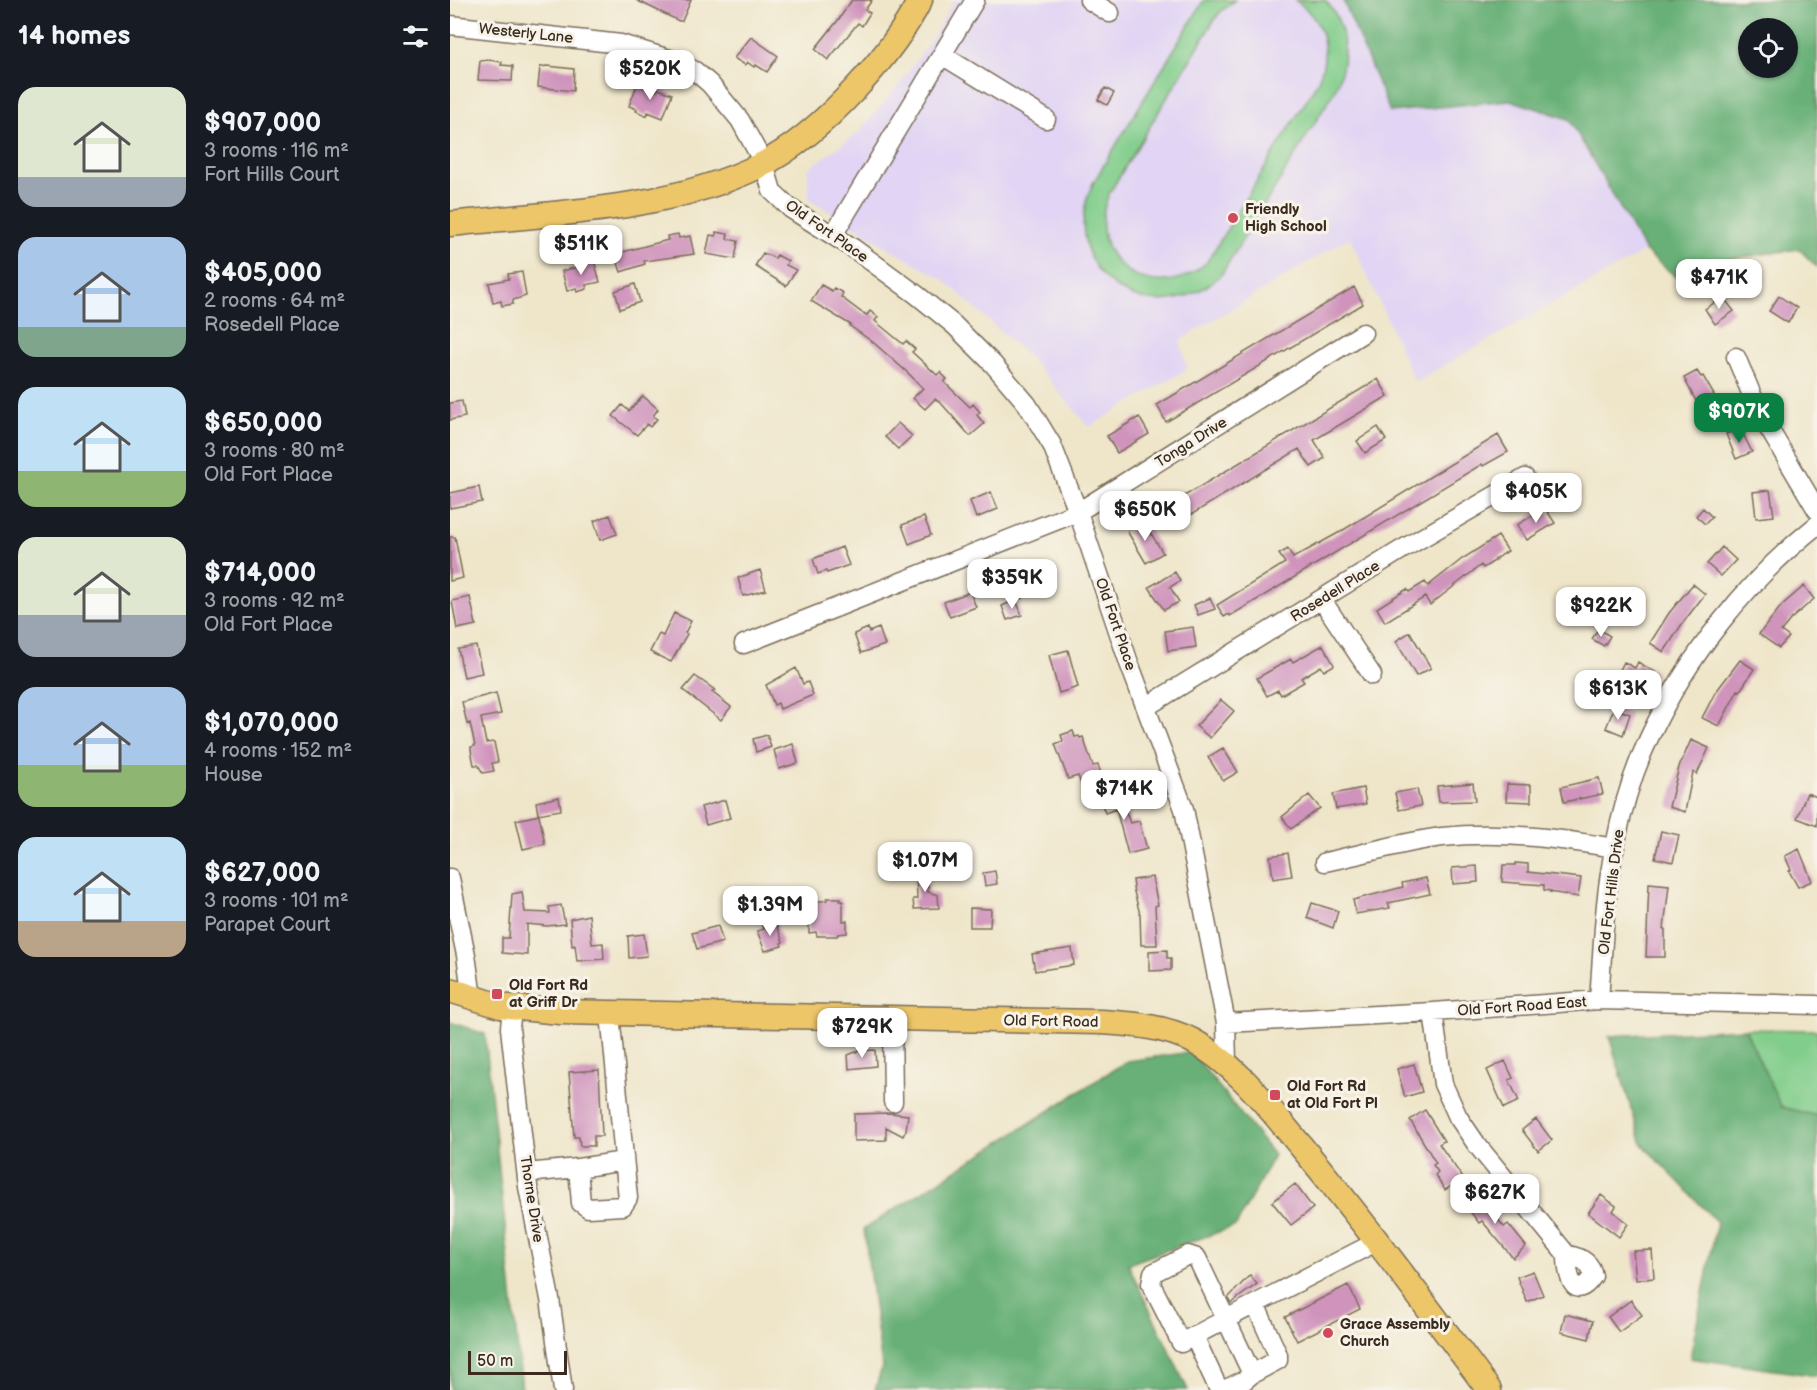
<!DOCTYPE html>
<html lang="en">
<head>
<meta charset="utf-8">
<style>
  body { margin:0; font-family:"Balsamiq Sans",sans-serif; background:#20242c; color:#f1f3f6; height:100vh; display:flex; flex-direction:column; font-size:22px; white-space:nowrap }
  * { box-sizing:border-box; margin:0 }
  p { font-size:20px; color:#9ea1a6 }
  .icon { flex:none; width:33px; height:33px; fill:none; stroke:currentColor; stroke-width:2; stroke-linecap:round; stroke-linejoin:round }
  .map { position:relative; flex:1; overflow:hidden }
  .sheet { display:flex; flex-direction:column; background:#171b24; width:450px }
  .sheet>* { flex:none }
  .buttons { position:absolute; left:1288px; top:18px; display:grid; gap:12px }
  .buttons a { display:grid; place-items:center; width:60px; height:60px; border-radius:50%; background:#171b24; box-shadow:0 2px 4px #0004; font-size:30px }
  .scale { position:absolute; left:18px; bottom:15px; width:99px; box-sizing:border-box; padding-left:6px; border:3px solid #3b2a1e; border-top:0; font-size:16px; line-height:21px; white-space:nowrap; color:#3b2a1e; -webkit-text-stroke:4px #f7f3e8; paint-order:stroke }
  .price { position:absolute; translate:-50% -51px; padding:0 14px; border-radius:12px; background:#fff; color:#222; font-size:20px; line-height:39px; filter:drop-shadow(0 2px 3px #0008) }
  .price::after { content:''; position:absolute; left:50%; top:36px; width:18px; height:14px; margin-left:-9px; background:inherit; clip-path:polygon(0 0,100% 0,50% 100%) }
  .price.on { background:#0b8043; color:#fff }
  ul { padding:0; list-style:none }
  li { display:flex; align-items:center; gap:18px; height:150px; padding:0 18px }
  li span { display:grid; place-items:center; flex:none; width:168px; height:120px; border-radius:18px; color:#555 }
  li>.icon { margin-inline-start:auto }
  span .icon { width:72px; height:72px; fill:#fffc; stroke-width:1 }
  li b { font-size:26px }
  h2 { display:flex; justify-content:space-between; align-items:center; height:72px; padding:0 18px; font-size:26px }
  main { display:flex; flex:1; min-height:0 }
  .map>svg:first-child { display:block }
</style>
</head>
<body>
<main>
<section class="sheet">
<h2>14 homes<svg class="icon" aria-label="filters" viewBox="0 0 24 24"><path d="M4 7h16M4 17h16"/><circle cx="9" cy="7" r="2"/><circle cx="15" cy="17" r="2"/></svg></h2>
<ul>
<li><span style="background:linear-gradient(#dfe7d0 75%,#9aa5b1 0)"><svg class="icon" aria-label="home" viewBox="0 0 24 24"><path d="M3 11l9-7 9 7M6 9v11h12V9"/></svg></span><div><b>$907,000</b><p>3 rooms · 116 m²</p><p>Fort Hills Court</p></div></li>
<li><span style="background:linear-gradient(#a9c7e8 75%,#7fa58c 0)"><svg class="icon" aria-label="home" viewBox="0 0 24 24"><path d="M3 11l9-7 9 7M6 9v11h12V9"/></svg></span><div><b>$405,000</b><p>2 rooms · 64 m²</p><p>Rosedell Place</p></div></li>
<li><span style="background:linear-gradient(#bfe0f5 70%,#8fb573 0)"><svg class="icon" aria-label="home" viewBox="0 0 24 24"><path d="M3 11l9-7 9 7M6 9v11h12V9"/></svg></span><div><b>$650,000</b><p>3 rooms · 80 m²</p><p>Old Fort Place</p></div></li>
<li><span style="background:linear-gradient(#dfe7d0 65%,#9aa5b1 0)"><svg class="icon" aria-label="home" viewBox="0 0 24 24"><path d="M3 11l9-7 9 7M6 9v11h12V9"/></svg></span><div><b>$714,000</b><p>3 rooms · 92 m²</p><p>Old Fort Place</p></div></li>
<li><span style="background:linear-gradient(#a9c7e8 65%,#8fb573 0)"><svg class="icon" aria-label="home" viewBox="0 0 24 24"><path d="M3 11l9-7 9 7M6 9v11h12V9"/></svg></span><div><b>$1,070,000</b><p>4 rooms · 152 m²</p><p>House</p></div></li>
<li><span style="background:linear-gradient(#bfe0f5 70%,#b9a48a 0)"><svg class="icon" aria-label="home" viewBox="0 0 24 24"><path d="M3 11l9-7 9 7M6 9v11h12V9"/></svg></span><div><b>$627,000</b><p>3 rooms · 101 m²</p><p>Parapet Court</p></div></li>
</ul>
</section>
<div class="map">
<svg width="1367" height="1390" viewBox="0 0 1367 1390">
  <rect width="100%" height="100%" fill="#f7f3e8"/>
  <filter id="ink" filterUnits="userSpaceOnUse"><feTurbulence type="fractalNoise" baseFrequency=".0167" numOctaves="2"/><feDisplacementMap in="SourceGraphic" scale="12" xChannelSelector="R" yChannelSelector="G"/><feConvolveMatrix kernelMatrix="1 2 1 2 8 2 1 2 1" color-interpolation-filters="sRGB"/></filter>
  <filter id="wash" filterUnits="userSpaceOnUse"><feTurbulence type="fractalNoise" baseFrequency=".008" numOctaves="4" result="noise"/><feDisplacementMap in="SourceGraphic" scale="24" xChannelSelector="R" yChannelSelector="G"/><feGaussianBlur stdDeviation="1.35" result="paint"/><feColorMatrix in="noise" values="0 0 0 0 0 0 0 0 0 0 0 0 0 0 0 0 0 1.4 0 .05"/><feComposite in="paint" operator="in"/></filter>
  <g filter="url(#wash)">
    <rect width="100%" height="100%" fill="#efe6ca"/>
    <path fill="#e1d4f4" d="M504,0H893L940,112L1060,100L1120,119L1195,251L965,382L900,237L730,340L737,369L639,427L581,359L493,279L447,253L359,199L358,169L408,133L450,84L485,34Z"/>
    <path fill="#81cd8b" stroke="#5e7c54" stroke-width="1.5" d="M754,0H785L770,12L763,22L660,192C629,258 703,311 757,262L867,83C882,51 874,20 845,0H875C899,26 898,62 884,92L771,275C700,340 602,271 643,183Z
      M1295,1029L1367,1030V1116L1331,1107Z"/>
    <path fill="#68b077" stroke="#526d4a" stroke-width="1.5" fill-rule="evenodd" d="M893,0H1367V267L1349,249L1279,259L1226,277L1195,251L1119,119L1060,100L940,112ZM1299,28H1338V68H1299Z
      M0,1022L35,1034L72,1390H0Z
      M1295,1029L1331,1107L1367,1116V1376L1240,1358L1267,1222L1192,1144L1159,1036Z
      M741,1052L824,1155L786,1226L678,1264L738,1390H425L432,1367L414,1229L677,1061Z"/>
    <g id="blocks">
      <path fill="#cf93bc" d="M186,0H241L232,21H229Z
        M402,0H422L415,10L420,13L412,26L408,23L378,60L365,49L389,19Z
        M301,37L328,56L317,72L306,65L304,67L297,62L295,65L284,58Z
        M39,60L52,62L51,65L63,66L62,81L28,80L30,61Z
        M97,66L124,69L123,91L88,87L90,67Z
        M187,85L207,91L208,89L222,94L213,118L198,112L197,116L186,111L187,109L179,106Z
        M655,88L664,93L657,105L648,100Z
        M266,232L278,234L277,239L288,241L285,259L256,254L260,235L266,236Z
        M228,234L229,238L240,236L244,254L194,261L195,264L171,272L165,254L218,240L217,236Z
        M313,253L325,258L327,255L338,261L336,265L346,270L336,286L305,266Z
        M143,257L150,282L136,285L137,289L127,292L126,288L117,291L112,271L132,266L130,260Z
        M72,272L76,296L63,300V304L52,306L51,301L43,303L39,283L59,279L58,274Z
        M185,284L190,302L170,309L165,291Z
        M371,285L382,291L384,288L393,293L391,297L411,312L417,315L420,311L428,317L425,321L453,344L456,341L465,349L462,352L487,375L490,372L497,379L494,382L520,407L523,404L530,412L527,415L534,424L520,436L491,403L485,399L475,409L463,398L473,388L458,373L424,343L400,326L401,325L361,301Z
        M904,287L913,304L716,422L707,405Z
        M1329,296L1347,308L1338,323L1319,311Z
        M1273,297L1284,311L1265,324L1255,309Z
        M1247,371L1251,377L1253,376L1264,395L1248,405L1234,378Z
        M928,379L938,396L864,440L875,458L861,467L849,449L726,524L716,507Z
        M193,396L208,409L203,416L207,419L200,427L197,424L187,435L163,416L172,405L179,411Z
        M12,401L15,417L0,420V403Z
        M689,417L699,434L667,453L657,436Z
        M448,423L462,436L448,449L435,437Z
        M928,427L936,440L915,453L907,441Z
        M1290,428L1302,452L1286,459L1276,434Z
        M1048,435L1058,452L1033,466L1032,464L780,616L779,614L774,617L767,605L835,563L829,554L838,549L843,558L890,532Z
        M29,487L32,502L0,508V493Z
        M1320,490L1324,516L1306,518L1303,492Z
        M541,492L548,509L526,518L520,501Z
        M1095,508L1105,523L1077,540L1067,525Z
        M1253,508L1262,517L1255,524L1246,516Z
        M160,515L167,534L150,540L144,521Z
        M474,517L481,535L459,544L452,525Z
        M694,522L713,553L696,563L677,531Z
        M1048,536L1058,551L1045,559L1046,560L1033,568L1031,565L980,605L975,597L935,622L927,608L957,589L959,592L975,582L978,586L1012,559Z
        M0,537H5L13,578L0,581Z
        M392,547L399,565L377,573L376,571L368,574L363,559Z
        M1272,547L1286,560L1271,576L1257,564Z
        M585,569L590,584L577,589L579,595L567,600L559,578Z
        M310,570L316,590L293,596L288,578Z
        M725,572L730,581L720,587L729,602L714,610L699,587Z
        M1243,584L1255,594L1232,624L1214,652L1200,643L1219,613Z
        M1354,586L1364,599L1341,619L1331,631L1339,637L1329,648L1309,634L1332,605Z
        M520,592L526,607L500,617L494,602Z
        M20,597L26,625L7,629L2,601Z
        M760,598L765,609L748,615L744,605Z
        M566,600L572,615L557,620L552,606Z
        M224,613L241,621L235,633L237,634L221,662L200,652L209,634L213,636Z
        M743,627L746,647L718,651L715,631Z
        M418,628L419,632L429,628L435,645L411,653L404,634Z
        M1148,629L1160,636L1154,646L1142,639Z
        M960,632L981,668L966,676L946,641Z
        M873,645L884,665L874,671L871,666L851,678L854,682L831,695L828,690L817,696L807,678L841,659L843,662Z
        M26,646L32,673L14,677L8,649Z
        M618,650L628,687L609,693L599,655Z
        M1290,660L1304,669L1290,691L1288,690L1269,726L1252,718L1265,693Z
        M1174,662L1185,668L1188,662L1205,672L1199,683L1196,682L1189,695L1175,687L1179,678L1169,672Z
        M346,668L353,684L358,682L363,695L330,709L328,703L324,705L316,685Z
        M245,676L265,690L262,692L281,707L271,720L233,690Z
        M46,693L51,714L31,718L36,743L44,742L48,762L42,763L44,771L33,773L28,765H24L21,750V747L25,746L20,723L17,724L12,702Z
        M771,700L784,711L760,738L746,726Z
        M1164,708L1180,714L1173,735L1156,728Z
        M623,731L625,737L629,736L630,738L633,737L643,766L648,765L653,779L632,787L628,776L618,779L605,744L613,741L611,735Z
        M317,735L321,747L306,752L303,739Z
        M1241,740L1259,748L1247,774L1243,772L1235,812L1219,807L1229,767Z
        M343,744L348,763L329,769L324,750Z
        M773,748L788,772L773,781L758,757Z
        M1149,778L1153,794L1114,802L1111,787Z
        M1023,783L1025,801L989,802L987,786Z
        M1057,784L1081,785V802L1056,801Z
        M667,787L680,823L689,821L697,849L678,854L666,809L655,813L648,793Z
        M913,788L916,804L886,809L883,794Z
        M967,789L971,806L949,810L945,793Z
        M1357,793L1367,797V826L1347,818Z
        M859,795L870,808L841,829L832,817Z
        M109,797L111,810L88,814L86,802Z
        M275,800L280,818L256,825L251,807Z
        M89,815L95,844L73,849L66,820Z
        M1211,831L1229,835L1223,862L1205,858Z
        M1349,849L1362,881L1348,887L1339,871L1341,870L1335,856Z
        M838,853L842,876L823,879L820,856Z
        M1065,863L1078,864V872L1131,878L1128,897L1100,892L1101,891L1094,890V885L1052,882L1053,865H1065Z
        M1027,866L1028,882L1003,884L1002,868Z
        M477,868L478,892L488,895L489,908L464,909L463,899H467L466,871Z
        M545,871L547,884L535,886L533,873Z
        M702,877L708,905L705,906L707,945H691L690,914L683,888L684,887L683,880Z
        M976,878L980,894L938,903L940,908L906,914L903,900L953,887L952,883Z
        M1199,883L1219,885L1214,929H1215V957H1196Z
        M72,892L75,912L100,913L99,907L111,905L115,924L97,926L77,924V955L52,953V938H59L62,894Z
        M377,898H391L390,901H393V921H397V933L388,934L387,936H367L366,932L359,933V918H354V901H372L377,900Z
        M862,903L888,911L883,928L857,918Z
        M520,908L541,909L540,927H520Z
        M139,915L142,944L153,943L154,959L127,961L125,945L122,946L120,919Z
        M325,922L333,942L331,943L332,946L315,951L307,931L314,929L312,926Z
        M268,926L273,942L247,949L242,933Z
        M194,934L197,956L179,958L178,936Z
        M622,948L624,965L585,971L582,954Z
        M717,950V958H721V970L699,971V951Z
        M425,1050L426,1066L399,1069L398,1055L408,1051Z
        M1055,1061L1063,1078L1059,1080L1069,1101L1054,1108L1037,1070Z
        M964,1064L972,1092L955,1097L947,1069Z
        M149,1070L152,1136H144V1146H130L129,1137H124L119,1072Z
        M975,1110L994,1141L989,1144L1013,1178L995,1190L985,1175L988,1172L983,1165L986,1163L960,1120Z
        M440,1113L458,1115L456,1130L453,1136L436,1127V1140L404,1141V1114Z
        M1086,1119L1102,1140L1088,1151L1072,1130Z
        M845,1184L863,1208L841,1225L822,1202Z
        M1025,1192L1054,1227L1058,1224L1076,1246L1063,1258L1032,1221L1029,1223L1013,1202Z
        M1151,1195L1166,1206L1163,1211L1178,1224L1169,1237L1138,1213Z
        M1202,1250L1204,1278L1186,1280L1183,1251Z
        M1083,1271L1093,1295L1077,1302L1067,1277Z
        M800,1275L807,1284L781,1303L778,1298Z
        M898,1285L910,1309L847,1341L835,1317Z
        M1181,1300L1192,1315L1169,1332L1158,1317Z
        M1115,1314L1143,1321L1139,1339L1111,1332Z"/>
    </g>
  </g>
  <g filter="url(#ink)">
    <use href="#blocks" fill-opacity="0" stroke="#7a6c5a" stroke-width="1.5"/>
    <g fill="none" stroke-linecap="round" stroke-linejoin="round">
      <defs>
        <path id="minor" d="M639,0L660,13
          M0,25L171,44L226,61L245,71L260,84L290,120L314,164L322,191L341,209L403,248L467,295L504,325L543,364L577,404L602,445L628,512L679,663L734,809L776,1023L777,1064
          M492,55L596,119
          M383,235L525,0
          M1286,357L1309,412L1367,510
          M872,600L922,675
          M294,644L628,512L913,333
          M696,707L951,550L1075,478
          M875,862C914,854 952,842 992,837C1050,831 1107,838 1164,848
          M0,878L16,955L22,998
          M1149,1000C1153,949 1154,896 1165,846C1172,809 1183,772 1199,738C1237,656 1297,581 1367,525
          M62,1007L60,1028L78,1187L100,1299L113,1390
          M983,1012L993,1084L1008,1117L1027,1145L1117,1255
          M442,1017L443,1102
          M776,1023L983,1012L1149,1000L1367,1005
          M128,1168L174,1161
          M77,1173L128,1168L131,1203L138,1208L173,1206L178,1198L160,1014
          M1117,1255C1130,1257 1141,1262 1143,1276C1123,1305 1117,1273 1117,1255Z
          M744,1336L769,1390
          M802,1374L828,1360V1355L805,1304
          M774,1390L795,1380L802,1374L747,1258L738,1255L703,1273L701,1284L731,1343C796,1308 862,1275 928,1241"/>
        <path id="major" d="M0,224C101,213 219,211 311,165C347,147 379,117 406,88C430,62 454,32 470,0
          M0,990L50,1006L110,1012L650,1022C681,1024 715,1026 743,1041C787,1065 818,1107 850,1145C916,1224 977,1307 1039,1390"/>
      </defs>
      <use href="#minor" stroke="#7a6c5a" stroke-width="21"/>
      <use href="#major" stroke="#7a6c5a" stroke-width="27"/>
      <use href="#minor" stroke="#fff" stroke-width="18"/>
      <use href="#major" stroke="#ecc669" stroke-width="24"/>
    </g>
  </g>
  <g fill="#d1495b" stroke="#f7f3e8" stroke-width="2">
    <circle cx="783" cy="218" r="6"/>
    <rect x="41" y="988" width="12" height="12" rx="3"/>
    <rect x="819" y="1089" width="12" height="12" rx="3"/>
    <circle cx="878" cy="1333" r="6"/>
  </g>
  <g text-anchor="middle" stroke-width="6" stroke-linejoin="round" paint-order="stroke">
    <g font-size="15" fill="#3b2a1e" stroke="#f7f3e8">
      <text transform="translate(76 33) rotate(6)" y="5">Westerly Lane</text>
      <text transform="translate(377 231) rotate(35)" y="5">Old Fort Place</text>
      <text transform="translate(741 442) rotate(-32)" y="5">Tonga Drive</text>
      <text transform="translate(885 591) rotate(-32)" y="5">Rosedell Place</text>
      <text transform="translate(666 624) rotate(71)" y="5">Old Fort Place</text>
      <text transform="translate(1161 892) rotate(-83)" y="5">Old Fort Hills Drive</text>
      <text transform="translate(1072 1006) rotate(-4)" y="5">Old Fort Road East</text>
      <text transform="translate(601 1021) rotate(1)" y="5">Old Fort Road</text>
      <text transform="translate(82 1199) rotate(81)" y="5">Thorne Drive</text>
    </g>
    <g font-size="15" font-weight="bold" fill="#3b2a1e" stroke="#f7f3e8" text-anchor="start">
      <text x="795" y="214">Friendly<tspan x="795" dy="17">High School</tspan></text>
      <text x="59" y="990">Old Fort Rd<tspan x="59" dy="17">at Griff Dr</tspan></text>
      <text x="837" y="1091">Old Fort Rd<tspan x="837" dy="17">at Old Fort Pl</tspan></text>
      <text x="890" y="1329">Grace Assembly<tspan x="890" dy="17">Church</tspan></text>
    </g>
  </g>
</svg>
<div class="buttons">
<a><svg class="icon" aria-label="locate" viewBox="0 0 24 24"><circle cx="12" cy="12" r="6"/><path d="M12 2v4M12 18v4M2 12h4M18 12h4"/></svg></a>
</div>
<div class="scale">50 m</div>
<b class="price" style="left:200px;top:101px">$520K</b>
<b class="price" style="left:131px;top:276px">$511K</b>
<b class="price" style="left:1269px;top:310px">$471K</b>
<b class="price on" style="left:1289px;top:444px">$907K</b>
<b class="price" style="left:1086px;top:524px">$405K</b>
<b class="price" style="left:695px;top:542px">$650K</b>
<b class="price" style="left:562px;top:610px">$359K</b>
<b class="price" style="left:1151px;top:638px">$922K</b>
<b class="price" style="left:1168px;top:721px">$613K</b>
<b class="price" style="left:674px;top:821px">$714K</b>
<b class="price" style="left:475px;top:893px">$1.07M</b>
<b class="price" style="left:320px;top:937px">$1.39M</b>
<b class="price" style="left:412px;top:1059px">$729K</b>
<b class="price" style="left:1045px;top:1225px">$627K</b>
</div>
</main>
</body>
</html>
